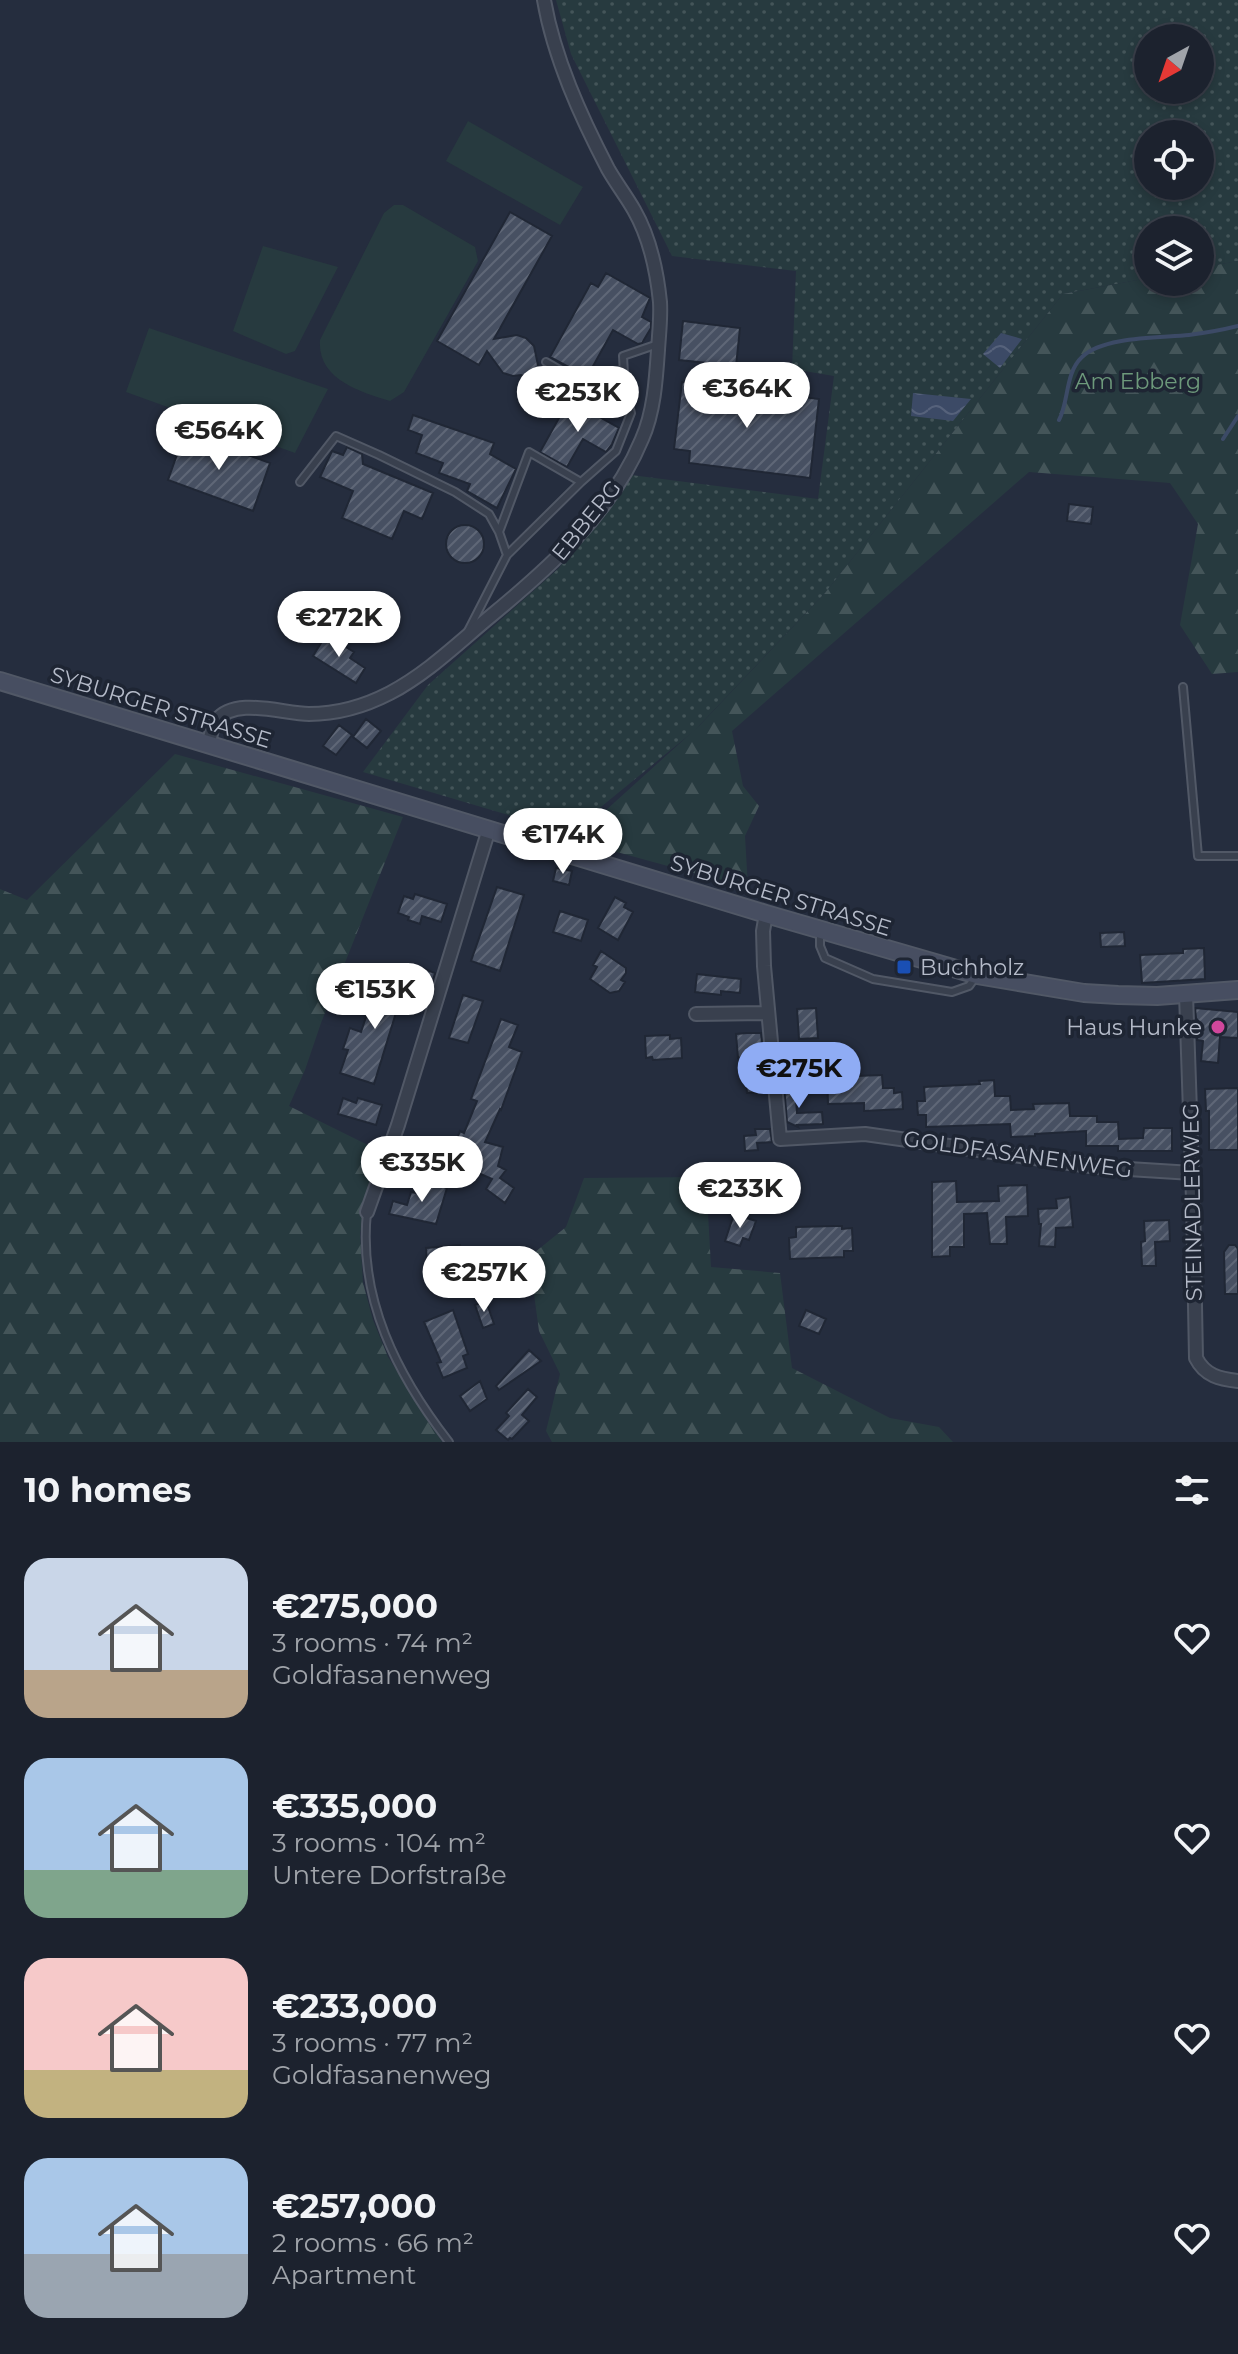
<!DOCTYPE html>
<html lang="en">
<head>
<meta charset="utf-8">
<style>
  body { margin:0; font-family:Montserrat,sans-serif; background:#292f3a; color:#f1f3f6; height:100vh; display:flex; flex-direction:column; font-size:30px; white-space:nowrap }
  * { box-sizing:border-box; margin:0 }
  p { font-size:26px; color:#a0a4aa }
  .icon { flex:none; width:44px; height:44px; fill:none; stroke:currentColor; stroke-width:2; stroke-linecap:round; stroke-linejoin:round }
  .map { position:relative; height:1442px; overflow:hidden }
  .details { display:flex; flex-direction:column; background:#1c222e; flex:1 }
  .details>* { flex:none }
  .needle { width:52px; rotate:220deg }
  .buttons { position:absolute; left:1134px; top:24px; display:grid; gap:16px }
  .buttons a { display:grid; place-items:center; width:80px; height:80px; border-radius:50%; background:#1c222e; box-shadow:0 4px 12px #0003,0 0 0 2px #3a3f4a; font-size:40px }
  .price { position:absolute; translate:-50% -68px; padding:0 18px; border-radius:28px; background:#fff; color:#222; font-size:26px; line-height:52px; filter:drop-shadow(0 2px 4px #0008) }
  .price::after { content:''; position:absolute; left:50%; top:48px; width:24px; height:18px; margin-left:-12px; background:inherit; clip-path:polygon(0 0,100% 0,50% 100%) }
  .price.active { background:#8facf4; color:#111 }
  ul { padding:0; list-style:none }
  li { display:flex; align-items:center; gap:24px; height:200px; padding:0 24px }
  li span { display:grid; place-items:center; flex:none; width:224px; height:160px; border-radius:24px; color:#555 }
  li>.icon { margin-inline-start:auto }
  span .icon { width:96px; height:96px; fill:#fffc; stroke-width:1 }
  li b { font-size:34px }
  h2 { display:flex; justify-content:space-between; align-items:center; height:96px; padding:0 24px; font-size:34px }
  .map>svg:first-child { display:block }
</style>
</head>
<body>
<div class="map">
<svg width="1238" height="1442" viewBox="0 0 1238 1442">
  <defs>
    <pattern id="grass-dots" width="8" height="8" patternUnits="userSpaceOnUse" patternTransform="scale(2)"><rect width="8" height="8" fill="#273a3f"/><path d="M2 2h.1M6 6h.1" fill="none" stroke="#445559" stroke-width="1.8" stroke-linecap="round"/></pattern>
    <pattern id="forest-firs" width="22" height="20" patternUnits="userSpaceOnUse" patternTransform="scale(2)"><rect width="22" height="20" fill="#273a3f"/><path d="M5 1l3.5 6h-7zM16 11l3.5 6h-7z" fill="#445559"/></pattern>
    <pattern id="water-waves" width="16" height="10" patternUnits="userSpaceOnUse" patternTransform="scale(2)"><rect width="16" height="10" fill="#3c4a66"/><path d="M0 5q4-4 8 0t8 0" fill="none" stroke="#56627b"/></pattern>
    <pattern id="building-hatch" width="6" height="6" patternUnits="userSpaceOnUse" patternTransform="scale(2)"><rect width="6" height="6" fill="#475062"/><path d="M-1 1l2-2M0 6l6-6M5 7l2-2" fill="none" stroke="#5f6777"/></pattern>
  </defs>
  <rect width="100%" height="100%" fill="#252d3e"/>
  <path fill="url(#grass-dots)" fill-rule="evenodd" d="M556,0H1238V261L1200,268V230H1148V278L1063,294L825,593L694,731L569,833L363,772L428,685L559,568L631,475L818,499L834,376L792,369L796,271L672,256L571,54ZM1148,38H1200V90H1148ZM1148,134H1200V186H1148Z"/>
  <path fill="url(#forest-firs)" d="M1238,261V672L1212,674L1180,625L1198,524L1170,483L1029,472L732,731L743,786L759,806L745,836L748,888L573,840L700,725L825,593L1063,294L1148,278V282H1200V268Z
    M175,754L403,817L321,1023L305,1070L289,1106L378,1150L360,1233L363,1283L373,1320L388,1357L442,1442H0V889L27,900Z
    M706,1177L711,1267L780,1273L792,1368L890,1418L939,1427L953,1442H552L546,1431L560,1374L539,1331L529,1257L566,1227L584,1178Z"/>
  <path fill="#273a3f" d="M468,121L583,187L560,225L446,161Z
    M394,205H403L475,247L478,261L404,392L390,401C360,392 317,379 320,340L384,213Z
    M263,246L338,267L295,351L286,354L233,331Z
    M149,328L328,389L295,453L126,392Z"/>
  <path fill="url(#water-waves)" d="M1001,333L1022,339L1000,368L983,354Z
    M913,393L971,399L953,421L911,416Z"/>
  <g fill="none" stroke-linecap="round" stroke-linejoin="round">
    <path stroke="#3c4a66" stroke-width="4" d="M1059,420C1069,401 1065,373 1082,357C1103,336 1161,338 1189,335C1205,333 1222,330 1238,326
      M1223,439L1238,416"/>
  </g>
  <path fill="url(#building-hatch)" stroke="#202735" stroke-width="2" d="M510,212L552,236L494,339L517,335L526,338L534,346L540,375L544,368L572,384L566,396L521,375L513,376L503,373L487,351L479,365L437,341Z
    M606,273L650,298L642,317L651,322V328L642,343L638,344L613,330L587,377L550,357L591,283L598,287Z
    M683,321L740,328L736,366L679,360Z
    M682,382L819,399L810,478L689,463L690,451L674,449Z
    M569,400L619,428L612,444L606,452L583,439L567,467L540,452Z
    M413,415L494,443L490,454L516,469L497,508L467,491L470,484L439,473L443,463L416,453L422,435L408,430Z
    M185,432L270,463L253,511L168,480Z
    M347,447L362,454L363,464L433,493L422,519L404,511L392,539L342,518L353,491L320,477L332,451L343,455Z
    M1069,504L1093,507L1091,524L1067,521Z
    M446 544a19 19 0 1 1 38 0a19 19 0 1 1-38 0Z
    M326,635L354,652L350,658L365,668L356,683L313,656Z
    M366,719L381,731L367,748L353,737Z
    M339,725L352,735L336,755L323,746Z
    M556,868L572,871L569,885L553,881Z
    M497,887L524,895L500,971L471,961Z
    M415,894L447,904L441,922L422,916L420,924L408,920L409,917L398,913L404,896L413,899Z
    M615,897L626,903L624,907L633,912L618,940L598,928Z
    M560,911L588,920L581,941L553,932Z
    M1124,932L1125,946L1101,947L1100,933Z
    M1204,948L1205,979L1142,983L1140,955L1183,953V949Z
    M601,951L626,968V973L621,980L625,982L619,991L610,993L590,979L597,967L593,965Z
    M422,968L435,973L431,987L417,982Z
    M387,972L414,980L406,1005L399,1003L374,1084L340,1073L348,1050L343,1049L350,1028L361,1032L368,1011L374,1013Z
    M697,974L741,979L740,993L721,991V995L695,992Z
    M463,995L483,1001L468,1043L449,1038Z
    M816,1008L818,1038L799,1039L797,1009Z
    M1195,1008L1238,1012V1038L1220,1037L1218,1063L1201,1061L1203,1041L1197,1040L1198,1021L1196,1018Z
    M501,1019L518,1025L509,1047L522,1052L501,1110L500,1109L485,1142L503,1147L498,1166L506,1170L500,1178L514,1188L505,1203L486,1189L492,1179L476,1172L480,1163L452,1151L460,1131L464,1133L477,1101L471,1099Z
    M747,1033H761L767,1092L747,1093L744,1057L738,1058L736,1034Z
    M670,1035V1039L681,1038L682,1058L653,1060L652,1057L646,1058L645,1036Z
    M856,1063V1076L882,1075L883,1088H894V1093L902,1092L903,1109L864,1111V1103L828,1104L827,1070L836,1069V1064Z
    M994,1080L995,1096H1010L1011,1110L1034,1109L1033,1104L1069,1103L1070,1116H1097V1122H1118L1119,1139L1143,1138L1144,1128H1172V1151H1118V1146H1086V1131L1035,1134V1136L1011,1137L1010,1124L926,1127V1115H918L917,1101H925L924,1087L980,1084L979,1081Z
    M784,1085H795L797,1113L822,1112L823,1124L797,1125L798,1127L787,1122Z
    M1238,1088V1150H1209V1111H1206L1205,1089Z
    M343,1098L356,1103L358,1098L382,1105L376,1125L338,1114Z
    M755,1129H770L772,1142L757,1143L758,1150L745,1151L744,1136L756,1135Z
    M420,1180L447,1188L436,1224L389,1214L393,1201L407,1205L411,1192L417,1193Z
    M956,1181L957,1202L999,1201L998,1186L1027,1185L1028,1216L1006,1217L1007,1244H990L987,1213L964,1214V1247H950V1256L932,1257V1182Z
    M1070,1197L1073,1227L1056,1228L1055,1247L1039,1246L1041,1224H1039L1038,1209L1057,1208L1056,1199Z
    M734,1214L756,1221L749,1240L743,1238L740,1246L725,1241Z
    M1169,1220L1170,1241L1155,1242L1156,1266H1142L1141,1242L1145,1241L1144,1221Z
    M834,1226H842V1229L852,1228L853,1251H844V1257L790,1259L789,1238L796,1237V1227Z
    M460,1245L461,1263L427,1265L426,1248Z
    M1229,1245H1235L1238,1249V1294H1225L1224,1252Z
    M501,1277L503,1293L486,1295L483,1279Z
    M486,1301L494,1324L483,1328L475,1305Z
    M453,1310L468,1354L463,1356L467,1368L443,1378L437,1363L441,1362L424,1322Z
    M806,1310L826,1319L819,1334L799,1326Z
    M529,1350L541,1361L499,1390L496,1386Z
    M480,1381L487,1399L470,1411L460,1396Z
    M528,1389L537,1397L522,1415L529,1421L512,1439L510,1438L508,1440L496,1430L509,1416L506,1413Z"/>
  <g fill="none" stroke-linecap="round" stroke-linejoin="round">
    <defs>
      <path id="lane" d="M546,362L584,384L625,392L631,413L616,451L581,482
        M625,392L623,356L658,344
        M300,482L336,436L379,455L455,492L489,514L499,532L507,555L468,631
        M499,532L529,452L581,482L507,555
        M1183,687L1198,856H1238
        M820,930V946L825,958L873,979L952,992L969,986L977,975
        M367,1212C358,1299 397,1375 449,1442"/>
      <path id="street" d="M209,744C210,737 212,727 216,721C235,696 283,714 309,714C337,714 365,706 390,693C426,674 455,646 486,620C547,570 611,514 642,439C654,412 656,380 658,350C659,334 661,318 660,302C657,272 649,236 634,210C626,196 616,183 608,169C581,117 554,58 544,0
        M766,914L763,931L764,966L780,1139L865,1134L1097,1167L1192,1173
        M1186,994L1193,1200L1196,1358C1205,1376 1220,1379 1238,1381
        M696,1014L767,1013
        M367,1212L398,1125L489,829"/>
      <path id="secondary" d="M0,681L766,914L977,975L1084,993L1118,995L1157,996L1238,990"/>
    </defs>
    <use href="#lane" stroke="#515866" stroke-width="10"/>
    <use href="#street" stroke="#515866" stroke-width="16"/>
    <use href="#secondary" stroke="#515866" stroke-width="20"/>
    <use href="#lane" stroke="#39404e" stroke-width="6"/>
    <use href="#street" stroke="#39404e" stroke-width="12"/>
    <use href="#secondary" stroke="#474e61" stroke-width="16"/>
  </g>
  <rect fill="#1a4fb4" stroke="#1e2533" stroke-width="3" x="896" y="959" width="16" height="16" rx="4"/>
  <circle fill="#d1479c" stroke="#1e2533" stroke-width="3" cx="1218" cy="1027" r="8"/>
  <g text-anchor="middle" stroke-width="7" stroke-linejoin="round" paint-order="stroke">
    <g font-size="22" fill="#6d997b" stroke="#1e2533">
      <text x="1138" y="389">Am Ebberg</text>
    </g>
    <g font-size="22" fill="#b5bbc9" stroke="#1e2533">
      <text transform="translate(586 520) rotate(-51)" y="8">EBBERG</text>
      <text transform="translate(161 707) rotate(17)" y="8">SYBURGER STRASSE</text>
      <text transform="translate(781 895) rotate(17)" y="8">SYBURGER STRASSE</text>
      <text transform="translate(1018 1154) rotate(8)" y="8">GOLDFASANENWEG</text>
      <text transform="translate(1192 1202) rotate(-91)" y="8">STEINADLERWEG</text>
    </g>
    <g font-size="22" fill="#b5bbc9" stroke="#1e2533" text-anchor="start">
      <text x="920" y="975">Buchholz</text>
      <text x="1202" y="1035" text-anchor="end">Haus Hunke</text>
    </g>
  </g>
</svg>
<div class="buttons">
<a><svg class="needle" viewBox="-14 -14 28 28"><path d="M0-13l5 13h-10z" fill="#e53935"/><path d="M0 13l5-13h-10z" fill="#a0a4aa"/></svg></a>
<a><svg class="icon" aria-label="locate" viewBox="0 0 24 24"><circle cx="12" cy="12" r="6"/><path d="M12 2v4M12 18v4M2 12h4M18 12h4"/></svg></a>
<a><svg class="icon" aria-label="layers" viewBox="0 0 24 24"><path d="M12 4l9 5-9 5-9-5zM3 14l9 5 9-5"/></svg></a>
</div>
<b class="price" style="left:747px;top:430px">€364K</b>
<b class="price" style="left:578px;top:434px">€253K</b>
<b class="price" style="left:219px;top:472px">€564K</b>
<b class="price" style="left:339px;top:659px">€272K</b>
<b class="price" style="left:563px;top:876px">€174K</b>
<b class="price" style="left:375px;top:1031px">€153K</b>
<b class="price active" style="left:799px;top:1110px">€275K</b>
<b class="price" style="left:422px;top:1204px">€335K</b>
<b class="price" style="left:740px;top:1230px">€233K</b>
<b class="price" style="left:484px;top:1314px">€257K</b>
</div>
<section class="details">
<h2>10 homes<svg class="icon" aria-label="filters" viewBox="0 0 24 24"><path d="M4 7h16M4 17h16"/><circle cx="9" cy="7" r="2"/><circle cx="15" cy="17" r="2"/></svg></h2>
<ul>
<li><span style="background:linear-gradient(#c9d6e8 70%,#b9a48a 0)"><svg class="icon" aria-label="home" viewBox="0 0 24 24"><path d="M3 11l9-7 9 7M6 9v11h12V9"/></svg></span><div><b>€275,000</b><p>3 rooms · 74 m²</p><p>Goldfasanenweg</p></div><svg class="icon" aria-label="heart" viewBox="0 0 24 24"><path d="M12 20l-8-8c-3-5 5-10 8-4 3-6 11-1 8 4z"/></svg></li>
<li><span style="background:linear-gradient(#a9c7e8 70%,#7fa58c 0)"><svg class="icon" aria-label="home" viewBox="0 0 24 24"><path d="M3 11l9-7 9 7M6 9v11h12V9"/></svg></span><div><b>€335,000</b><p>3 rooms · 104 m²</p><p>Untere Dorfstraße</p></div><svg class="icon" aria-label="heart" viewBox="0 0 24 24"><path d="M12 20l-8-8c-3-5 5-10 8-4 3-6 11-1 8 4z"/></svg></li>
<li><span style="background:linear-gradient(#f6c9c9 70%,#c2b280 0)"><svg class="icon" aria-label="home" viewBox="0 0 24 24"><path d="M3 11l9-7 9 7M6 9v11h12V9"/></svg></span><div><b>€233,000</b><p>3 rooms · 77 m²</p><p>Goldfasanenweg</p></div><svg class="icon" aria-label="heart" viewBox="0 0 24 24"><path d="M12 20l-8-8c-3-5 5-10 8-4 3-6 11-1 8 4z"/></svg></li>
<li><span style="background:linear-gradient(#a9c7e8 60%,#9aa5b1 0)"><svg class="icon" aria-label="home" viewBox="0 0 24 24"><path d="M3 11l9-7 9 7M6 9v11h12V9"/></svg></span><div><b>€257,000</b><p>2 rooms · 66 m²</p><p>Apartment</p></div><svg class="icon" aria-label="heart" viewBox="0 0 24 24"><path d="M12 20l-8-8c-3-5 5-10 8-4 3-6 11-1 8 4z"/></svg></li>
</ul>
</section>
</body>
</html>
